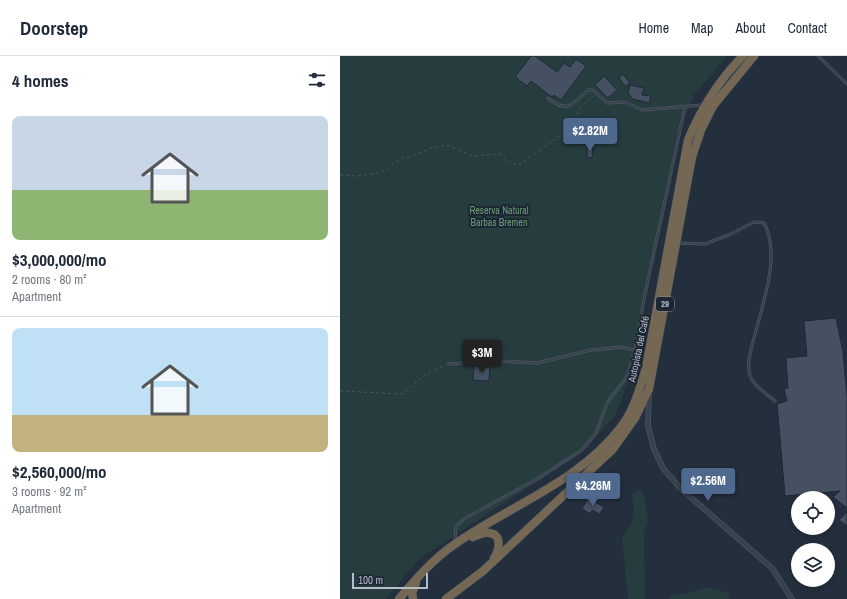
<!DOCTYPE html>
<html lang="en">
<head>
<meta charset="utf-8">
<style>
  body { margin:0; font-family:"Archivo Narrow",sans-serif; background:#f2f2f3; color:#1f2937; height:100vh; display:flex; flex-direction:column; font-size:15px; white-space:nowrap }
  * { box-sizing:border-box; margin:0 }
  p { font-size:13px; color:#747a83 }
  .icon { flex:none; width:22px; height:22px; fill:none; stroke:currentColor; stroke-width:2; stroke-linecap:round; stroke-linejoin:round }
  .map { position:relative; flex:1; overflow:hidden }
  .details { display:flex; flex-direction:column; background:#fff; width:340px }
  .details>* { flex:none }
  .tools { position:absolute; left:451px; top:435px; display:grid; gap:8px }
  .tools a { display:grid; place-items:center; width:44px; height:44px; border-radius:50%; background:#fff; box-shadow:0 2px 6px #0003; font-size:20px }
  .scale { position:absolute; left:12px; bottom:10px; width:76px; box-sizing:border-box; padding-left:4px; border:2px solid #b4bcc9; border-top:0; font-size:11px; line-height:14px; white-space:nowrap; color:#b4bcc9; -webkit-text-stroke:3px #1d2633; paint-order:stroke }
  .price { position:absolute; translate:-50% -34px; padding:0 9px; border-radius:4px; background:#4f688e; color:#fff; font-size:13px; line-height:26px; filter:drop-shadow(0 1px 2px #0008) }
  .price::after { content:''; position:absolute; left:50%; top:24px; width:12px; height:9px; margin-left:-6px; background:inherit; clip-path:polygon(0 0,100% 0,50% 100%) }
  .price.active { background:#222; color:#fff }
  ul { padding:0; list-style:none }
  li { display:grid; align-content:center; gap:8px; height:212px; padding:0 12px }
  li+li { border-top:1px solid #e0e1e3 }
  li span { display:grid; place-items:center; height:124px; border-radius:8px; color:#555 }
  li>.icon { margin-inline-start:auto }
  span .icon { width:72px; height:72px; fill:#fffc; stroke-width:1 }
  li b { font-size:17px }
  h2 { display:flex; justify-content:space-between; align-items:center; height:48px; padding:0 12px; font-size:17px }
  header { display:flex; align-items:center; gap:24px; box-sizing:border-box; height:56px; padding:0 20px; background:#fff; border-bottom:1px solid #e0e1e3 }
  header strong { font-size:19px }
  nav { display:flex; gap:22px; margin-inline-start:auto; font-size:14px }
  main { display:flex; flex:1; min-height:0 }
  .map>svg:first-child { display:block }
</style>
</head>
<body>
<header>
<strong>Doorstep</strong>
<nav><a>Home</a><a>Map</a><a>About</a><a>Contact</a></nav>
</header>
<main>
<section class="details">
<h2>4 homes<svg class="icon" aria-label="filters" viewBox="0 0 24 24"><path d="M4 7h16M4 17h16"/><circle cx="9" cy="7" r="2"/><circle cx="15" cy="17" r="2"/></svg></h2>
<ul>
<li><span style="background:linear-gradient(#c9d6e8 60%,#8fb573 0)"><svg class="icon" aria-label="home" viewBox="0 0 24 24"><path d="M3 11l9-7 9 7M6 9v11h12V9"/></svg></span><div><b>$3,000,000/mo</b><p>2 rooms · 80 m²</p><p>Apartment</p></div></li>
<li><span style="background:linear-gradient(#bfe0f5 70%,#c2b280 0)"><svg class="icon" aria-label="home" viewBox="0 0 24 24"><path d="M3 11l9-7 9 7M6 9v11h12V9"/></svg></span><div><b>$2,560,000/mo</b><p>3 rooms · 92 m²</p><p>Apartment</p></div></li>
</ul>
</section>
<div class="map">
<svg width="507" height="543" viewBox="0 0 507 543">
  <rect width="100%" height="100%" fill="#242f3e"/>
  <path fill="#263c3f" d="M0,0H387L354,39L336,81L291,318L275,360L242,396L80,502L46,543H0Z
    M300,434L305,442L308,463L304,477L305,543H288L282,482C295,463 296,459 291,437Z
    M367,531L390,538L389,543H329L332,539L348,537Z"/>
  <path fill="#455162" stroke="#1f2835" d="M191,0H195L217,16L224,7L230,11L236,3L246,10L221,44L214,39L212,41L191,25L187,30L175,21Z
    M283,18L290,27L285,30L279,22Z
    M264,20L277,34L268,42L255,29Z
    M290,29L304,32L302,39L311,40L309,47L293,43L288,37Z
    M234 83a5 5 0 1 1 10 0a5 5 0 1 1-10 0Z
    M247,91H253L252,102L247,101Z
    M496,262L503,296L507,339V452L493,441L500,435L445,440L437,348L447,345L444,333L448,332L446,302L467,300L464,265Z
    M134,310L150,311L149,325L133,324Z
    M248,442L264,451L260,458L252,454L251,458L242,453Z
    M507,456V470L499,464Z"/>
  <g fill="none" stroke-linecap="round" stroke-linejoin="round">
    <defs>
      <path id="lane" d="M478,0L507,28
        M208,42C228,58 231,49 248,34H253L267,47L285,46L302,54L362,49
        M337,187L365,188L391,178L414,166L424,167C442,200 421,252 413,286C410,297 406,311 411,322C416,332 427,338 435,345
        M108,308L159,305L197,307L251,294L282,291L294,294
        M115,484L116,470L124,463L197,423L242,394L256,377L267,347L288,319L298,281L304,243L345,51"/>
      <path id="street" d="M309,338L308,370L314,393L323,412L340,432L432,512L452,543"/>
      <path id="highway" d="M133,481C138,479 144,476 149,477C163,478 159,495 154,502
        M59,543C76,523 93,503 115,488C171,449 239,426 281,371C294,354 300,332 306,312L348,84C361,53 379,24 403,0
        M73,543L72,537L76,527
        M106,543L143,515L273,393L295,362L309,333L352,101L361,74L373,50L414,0"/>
    </defs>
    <use href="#lane" stroke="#565f6c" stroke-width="3"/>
    <use href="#street" stroke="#565f6c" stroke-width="5.5"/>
    <use href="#highway" stroke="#434c59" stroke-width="9"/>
    <path stroke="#44595c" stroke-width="1" stroke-dasharray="3 3" stroke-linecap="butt" d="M0,119L18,120L36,117L46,114L61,102L72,100L92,92L107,89L132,100L161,98L171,107L179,109L225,76L237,61L239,53L253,40
      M0,335L62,338L86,318L105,309"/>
    <use href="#lane" stroke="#38414e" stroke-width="2"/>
    <use href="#street" stroke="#38414e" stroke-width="4.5"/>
    <use href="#highway" stroke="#746855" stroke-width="8"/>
  </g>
  <g text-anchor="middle" stroke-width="4" stroke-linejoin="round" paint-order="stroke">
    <rect fill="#1d2633" stroke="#878f9c" stroke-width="1" x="316" y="241" width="18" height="14" rx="3"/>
    <g font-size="9" font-weight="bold" fill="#b4bcc9">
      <text x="325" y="251">29</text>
    </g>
    <g font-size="10" fill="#6b9a76" stroke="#1d2633">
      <text x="159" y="158">Reserva Natural<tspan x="159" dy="12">Barbas Bremen</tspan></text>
    </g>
    <g font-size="10" fill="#b4bcc9" stroke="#1d2633">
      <text transform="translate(298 293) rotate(-78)" y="4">Autopista del Café</text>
    </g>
  </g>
</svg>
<div class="tools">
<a><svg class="icon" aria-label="locate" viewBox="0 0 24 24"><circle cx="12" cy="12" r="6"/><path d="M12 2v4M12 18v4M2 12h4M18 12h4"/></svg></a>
<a><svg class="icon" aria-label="layers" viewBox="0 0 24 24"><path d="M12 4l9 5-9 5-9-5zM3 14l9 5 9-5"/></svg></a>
</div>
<div class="scale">100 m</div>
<b class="price" style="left:250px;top:96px">$2.82M</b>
<b class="price active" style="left:142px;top:318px">$3M</b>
<b class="price" style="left:368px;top:446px">$2.56M</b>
<b class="price" style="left:253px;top:451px">$4.26M</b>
</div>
</main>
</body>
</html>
